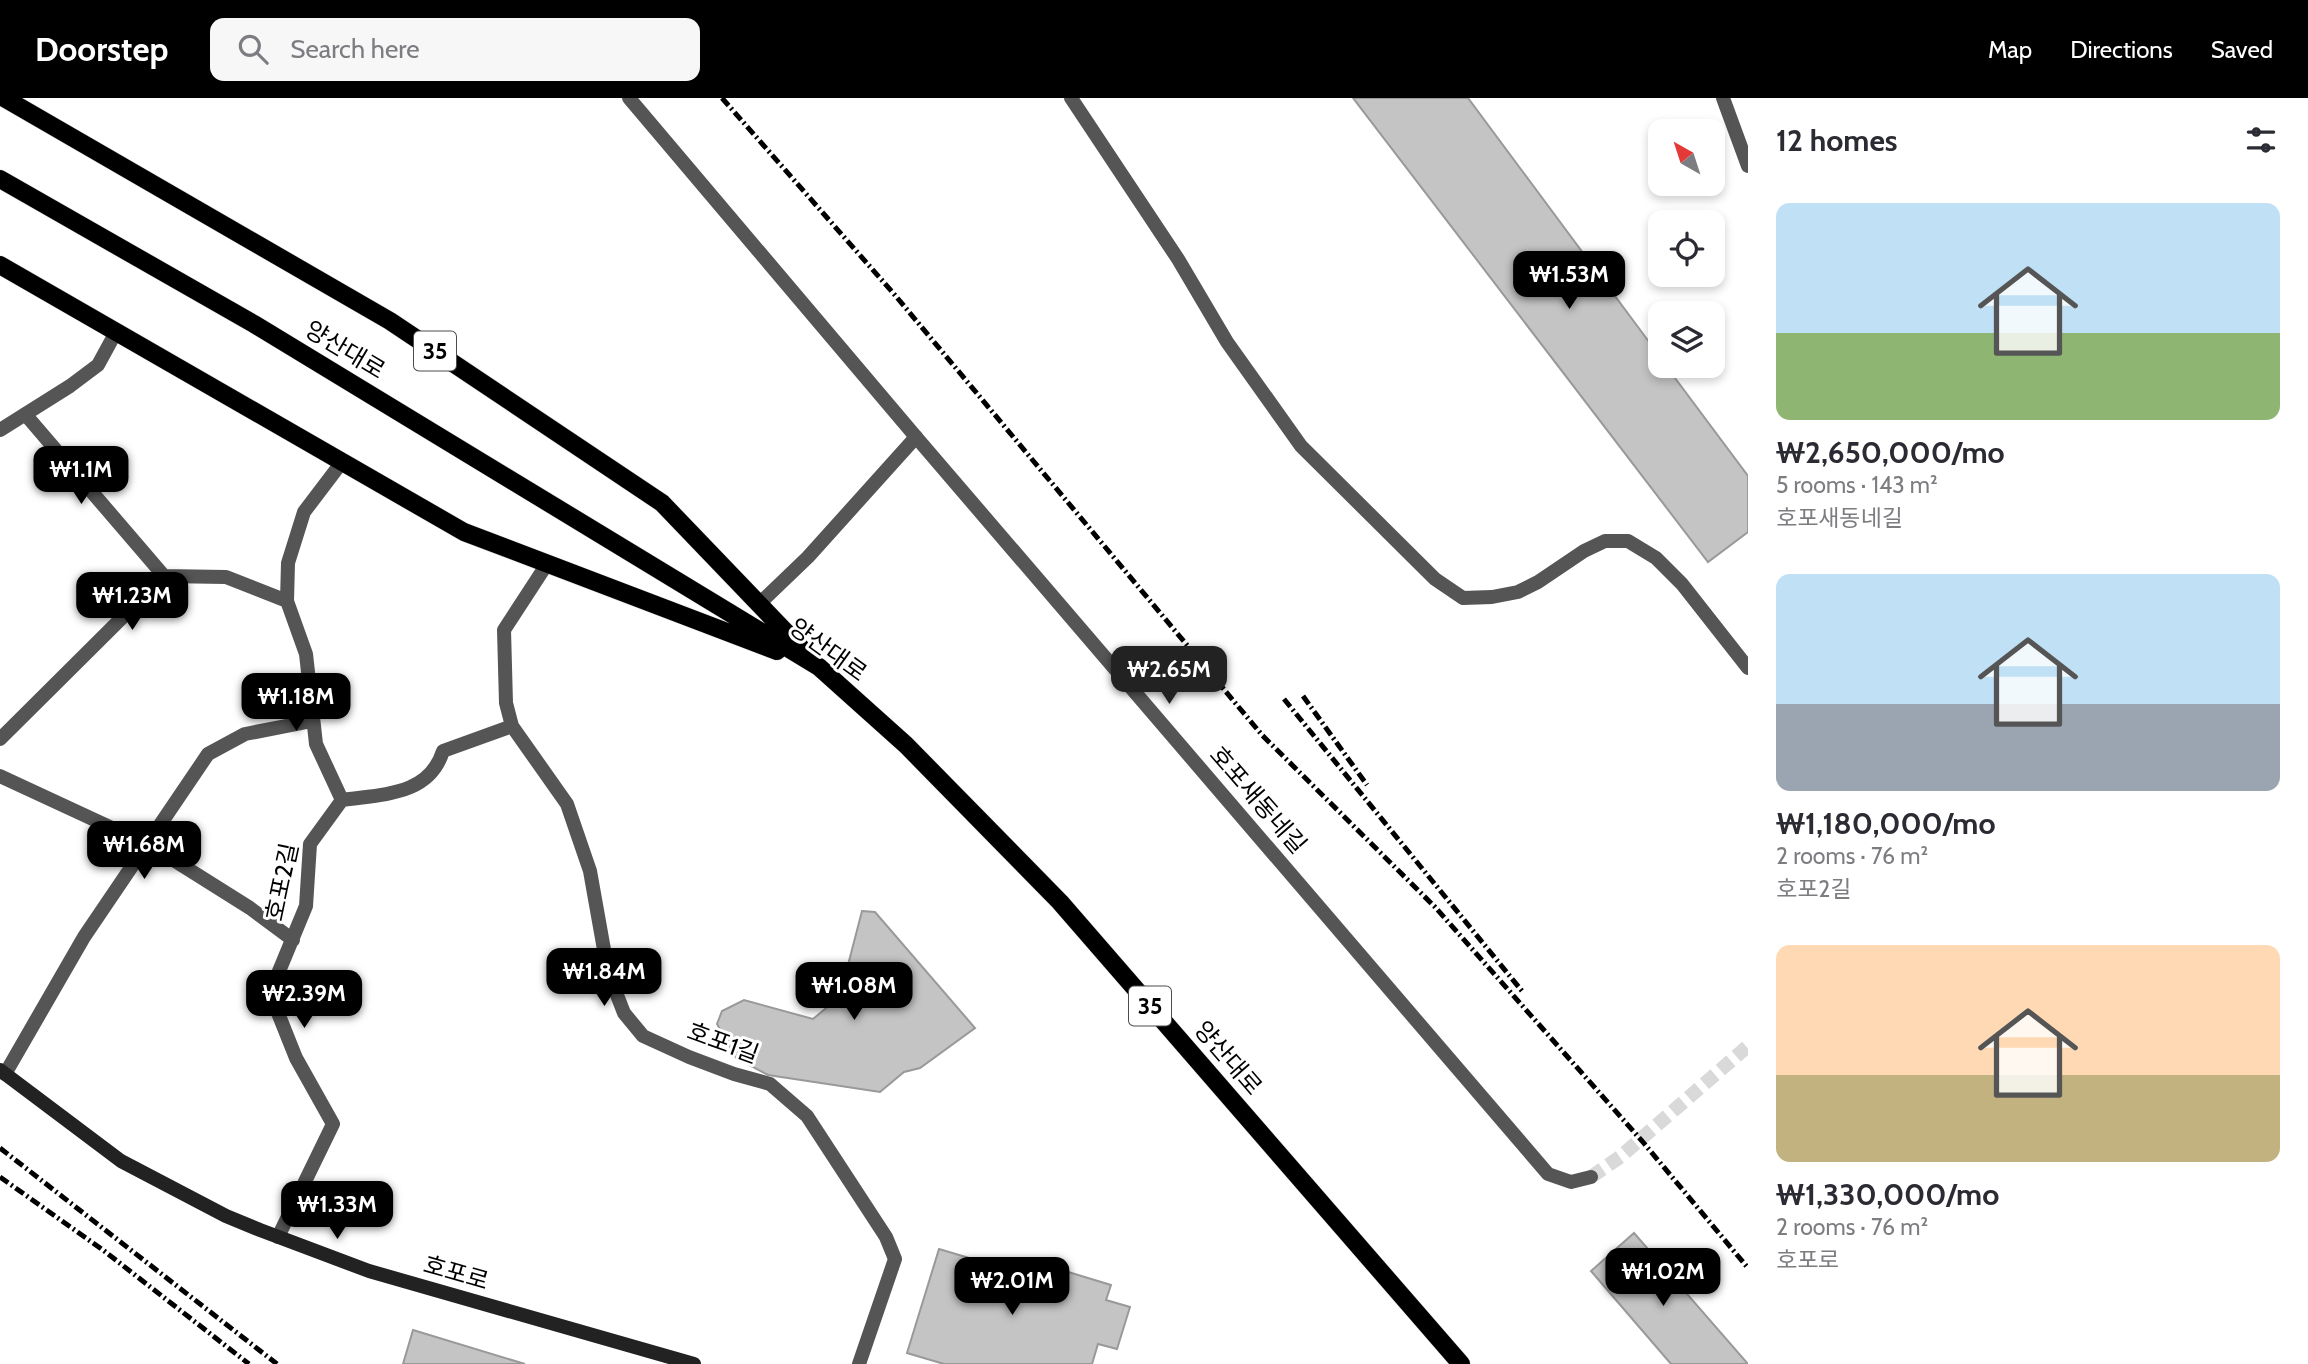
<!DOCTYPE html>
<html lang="en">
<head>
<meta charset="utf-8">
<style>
  body { margin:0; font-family:Cabin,"Noto Sans KR",sans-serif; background:#f7f7f7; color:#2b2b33; height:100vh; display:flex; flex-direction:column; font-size:26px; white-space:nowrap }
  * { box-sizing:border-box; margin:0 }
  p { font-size:23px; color:#7c7c81 }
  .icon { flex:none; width:38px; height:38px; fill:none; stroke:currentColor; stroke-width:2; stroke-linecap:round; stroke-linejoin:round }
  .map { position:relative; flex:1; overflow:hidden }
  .side { display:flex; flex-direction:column; background:#fff; width:560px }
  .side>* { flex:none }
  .needle { width:46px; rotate:321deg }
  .controls { position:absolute; left:1648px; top:21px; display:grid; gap:14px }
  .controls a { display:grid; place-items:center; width:77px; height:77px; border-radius:14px; background:#fff; box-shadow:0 4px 10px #0003; font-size:35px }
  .price { position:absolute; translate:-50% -60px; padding:0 16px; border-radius:14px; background:#000; color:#fff; font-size:23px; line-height:46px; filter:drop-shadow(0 2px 4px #0008) }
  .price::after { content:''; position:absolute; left:50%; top:42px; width:21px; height:16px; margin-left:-10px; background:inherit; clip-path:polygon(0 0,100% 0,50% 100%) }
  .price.active { background:#222; color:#fff }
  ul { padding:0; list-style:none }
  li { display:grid; align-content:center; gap:14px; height:371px; padding:0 28px }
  li span { display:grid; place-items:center; height:217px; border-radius:14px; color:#555 }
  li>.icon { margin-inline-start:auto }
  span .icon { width:126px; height:126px; fill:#fffc; stroke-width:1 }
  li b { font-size:30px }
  h2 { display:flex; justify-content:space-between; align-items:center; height:84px; padding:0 28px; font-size:30px }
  header { display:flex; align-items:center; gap:42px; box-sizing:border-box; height:98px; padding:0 35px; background:#000; color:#fff }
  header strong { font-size:33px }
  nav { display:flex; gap:38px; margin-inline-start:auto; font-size:24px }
  .search { width:490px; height:63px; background:#f7f7f7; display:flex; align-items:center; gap:18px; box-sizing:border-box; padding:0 24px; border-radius:14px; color:#7c7c81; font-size:26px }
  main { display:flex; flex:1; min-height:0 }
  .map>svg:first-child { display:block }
</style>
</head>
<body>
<header>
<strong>Doorstep</strong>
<div class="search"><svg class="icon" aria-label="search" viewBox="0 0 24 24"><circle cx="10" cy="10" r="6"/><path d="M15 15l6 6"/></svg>Search here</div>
<nav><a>Map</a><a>Directions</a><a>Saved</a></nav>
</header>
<main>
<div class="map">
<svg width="1748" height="1266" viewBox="0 0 1748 1266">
  <rect width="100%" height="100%" fill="#fff"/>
  <path fill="#c4c4c4" stroke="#999" stroke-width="2" d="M1353,0H1468L1661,260V268H1666L1748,378V434L1708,464Z
    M862,813L875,814L975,930L920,970L904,974L880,994L768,977L736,960L717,926L722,913L744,902L813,921L856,885L848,867Z
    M1634,1135L1748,1266H1671L1591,1173Z
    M939,1151L1060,1187L1065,1173L1111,1187L1106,1202L1130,1209L1117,1251L1098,1246L1092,1266H944L907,1255Z
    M413,1232L525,1266H403Z"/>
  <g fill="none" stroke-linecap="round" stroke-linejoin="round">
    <path stroke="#d9d9d9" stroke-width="14" stroke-dasharray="14 7" stroke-linecap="butt" d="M1591,1079L1620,1059L1748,948"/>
    <defs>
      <path id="primary" d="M4,0L390,223L662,405L802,551
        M0,81L254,226L819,569L906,647L1060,804L1461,1266
        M0,167L464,434L777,553"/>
    </defs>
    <use href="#primary" stroke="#dbdbdb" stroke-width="19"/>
    <path stroke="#555" stroke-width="14" d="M629,0L916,339
      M1071,0L1178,161L1227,244L1301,348L1435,481L1463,500L1492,499L1518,494L1538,484L1584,453L1605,443H1628L1656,460L1682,486L1748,570"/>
    <path stroke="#555" stroke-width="14" d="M1723,0L1748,68
      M25,316L164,478
      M0,332L70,288L98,267L116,234
      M342,364L304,414L288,465L287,503L306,556L316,646L342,702C382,696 429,698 443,653L512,628
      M547,466L504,532L506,605L512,628L567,706L590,773L608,874L624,915L643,938L689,959L734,976L770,986L807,1018L886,1139L895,1161L859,1266
      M759,506L808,459L916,339L1548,1076L1571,1084L1591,1079
      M0,641L164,478L226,479L287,503
      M0,678L153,749L250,810L293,842
      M5,976L84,839L208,656L245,636L312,623
      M278,1139L333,1026L296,960L270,895L306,808L310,746L342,702"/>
    <path stroke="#222" stroke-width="14" d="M0,972L121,1063L226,1118L260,1132L369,1173L694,1266"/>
    <use href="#primary" stroke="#000" stroke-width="18"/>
    <path stroke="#000" stroke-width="5" stroke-dasharray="10 3.5 2 3.5" stroke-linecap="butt" d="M722,0L894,196L1262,637L1435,809L1642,1043L1748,1170
      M1303,598L1367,687
      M1284,601L1522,893
      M0,1050L277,1266
      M0,1079L103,1152L249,1266"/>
  </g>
  <g text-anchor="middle" stroke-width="6" stroke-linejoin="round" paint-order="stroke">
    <g fill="#fff" stroke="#4c4c4c" stroke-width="2">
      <rect x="414" y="233.5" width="42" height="39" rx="5"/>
      <rect x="1129" y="888.5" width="42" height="39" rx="5"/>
    </g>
    <g font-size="23" font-weight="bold" fill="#000">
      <text x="435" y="261">35</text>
      <text x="1150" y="916">35</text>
    </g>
    <g font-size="24" fill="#000" stroke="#fff">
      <text transform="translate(345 252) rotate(31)" y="8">양산대로</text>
      <text transform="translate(828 552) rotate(36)" y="8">양산대로</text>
      <text transform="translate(1258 702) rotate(49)" y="8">호포새동네길</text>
      <text transform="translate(282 784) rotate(-78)" y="8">호포2길</text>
      <text transform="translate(723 945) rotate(20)" y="8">호포1길</text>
      <text transform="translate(1228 960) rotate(49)" y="8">양산대로</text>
      <text transform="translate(456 1175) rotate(16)" y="8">호포로</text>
    </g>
  </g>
</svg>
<div class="controls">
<a><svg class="needle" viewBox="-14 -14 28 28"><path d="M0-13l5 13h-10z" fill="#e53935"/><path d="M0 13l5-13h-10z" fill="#7c7c81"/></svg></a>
<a><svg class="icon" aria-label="locate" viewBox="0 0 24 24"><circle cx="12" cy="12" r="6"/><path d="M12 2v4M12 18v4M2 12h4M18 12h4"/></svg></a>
<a><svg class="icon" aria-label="layers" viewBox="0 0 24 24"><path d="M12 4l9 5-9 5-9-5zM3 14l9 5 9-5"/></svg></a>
</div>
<b class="price" style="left:1569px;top:213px">₩1.53M</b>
<b class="price" style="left:81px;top:408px">₩1.1M</b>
<b class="price" style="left:132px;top:534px">₩1.23M</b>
<b class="price active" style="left:1169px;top:608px">₩2.65M</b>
<b class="price" style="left:296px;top:635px">₩1.18M</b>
<b class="price" style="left:144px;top:783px">₩1.68M</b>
<b class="price" style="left:604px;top:910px">₩1.84M</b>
<b class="price" style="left:854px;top:924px">₩1.08M</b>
<b class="price" style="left:304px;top:932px">₩2.39M</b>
<b class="price" style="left:337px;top:1143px">₩1.33M</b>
<b class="price" style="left:1663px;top:1210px">₩1.02M</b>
<b class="price" style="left:1012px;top:1219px">₩2.01M</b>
</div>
<section class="side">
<h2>12 homes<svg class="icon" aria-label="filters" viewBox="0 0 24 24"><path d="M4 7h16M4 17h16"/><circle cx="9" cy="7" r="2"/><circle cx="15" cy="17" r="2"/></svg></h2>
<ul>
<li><span style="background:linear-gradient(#bfe0f5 60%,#8fb573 0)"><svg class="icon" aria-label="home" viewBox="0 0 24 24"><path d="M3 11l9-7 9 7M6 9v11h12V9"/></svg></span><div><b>₩2,650,000/mo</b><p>5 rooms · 143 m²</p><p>호포새동네길</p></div></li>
<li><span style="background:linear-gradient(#bfe0f5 60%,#9aa5b1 0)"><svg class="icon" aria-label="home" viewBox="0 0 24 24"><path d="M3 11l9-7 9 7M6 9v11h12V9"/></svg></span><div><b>₩1,180,000/mo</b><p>2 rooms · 76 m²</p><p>호포2길</p></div></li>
<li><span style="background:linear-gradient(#ffd9b3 60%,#c2b280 0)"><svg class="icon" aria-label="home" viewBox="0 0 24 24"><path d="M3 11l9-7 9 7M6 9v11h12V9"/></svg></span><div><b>₩1,330,000/mo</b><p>2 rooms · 76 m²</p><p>호포로</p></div></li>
</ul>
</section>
</main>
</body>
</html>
